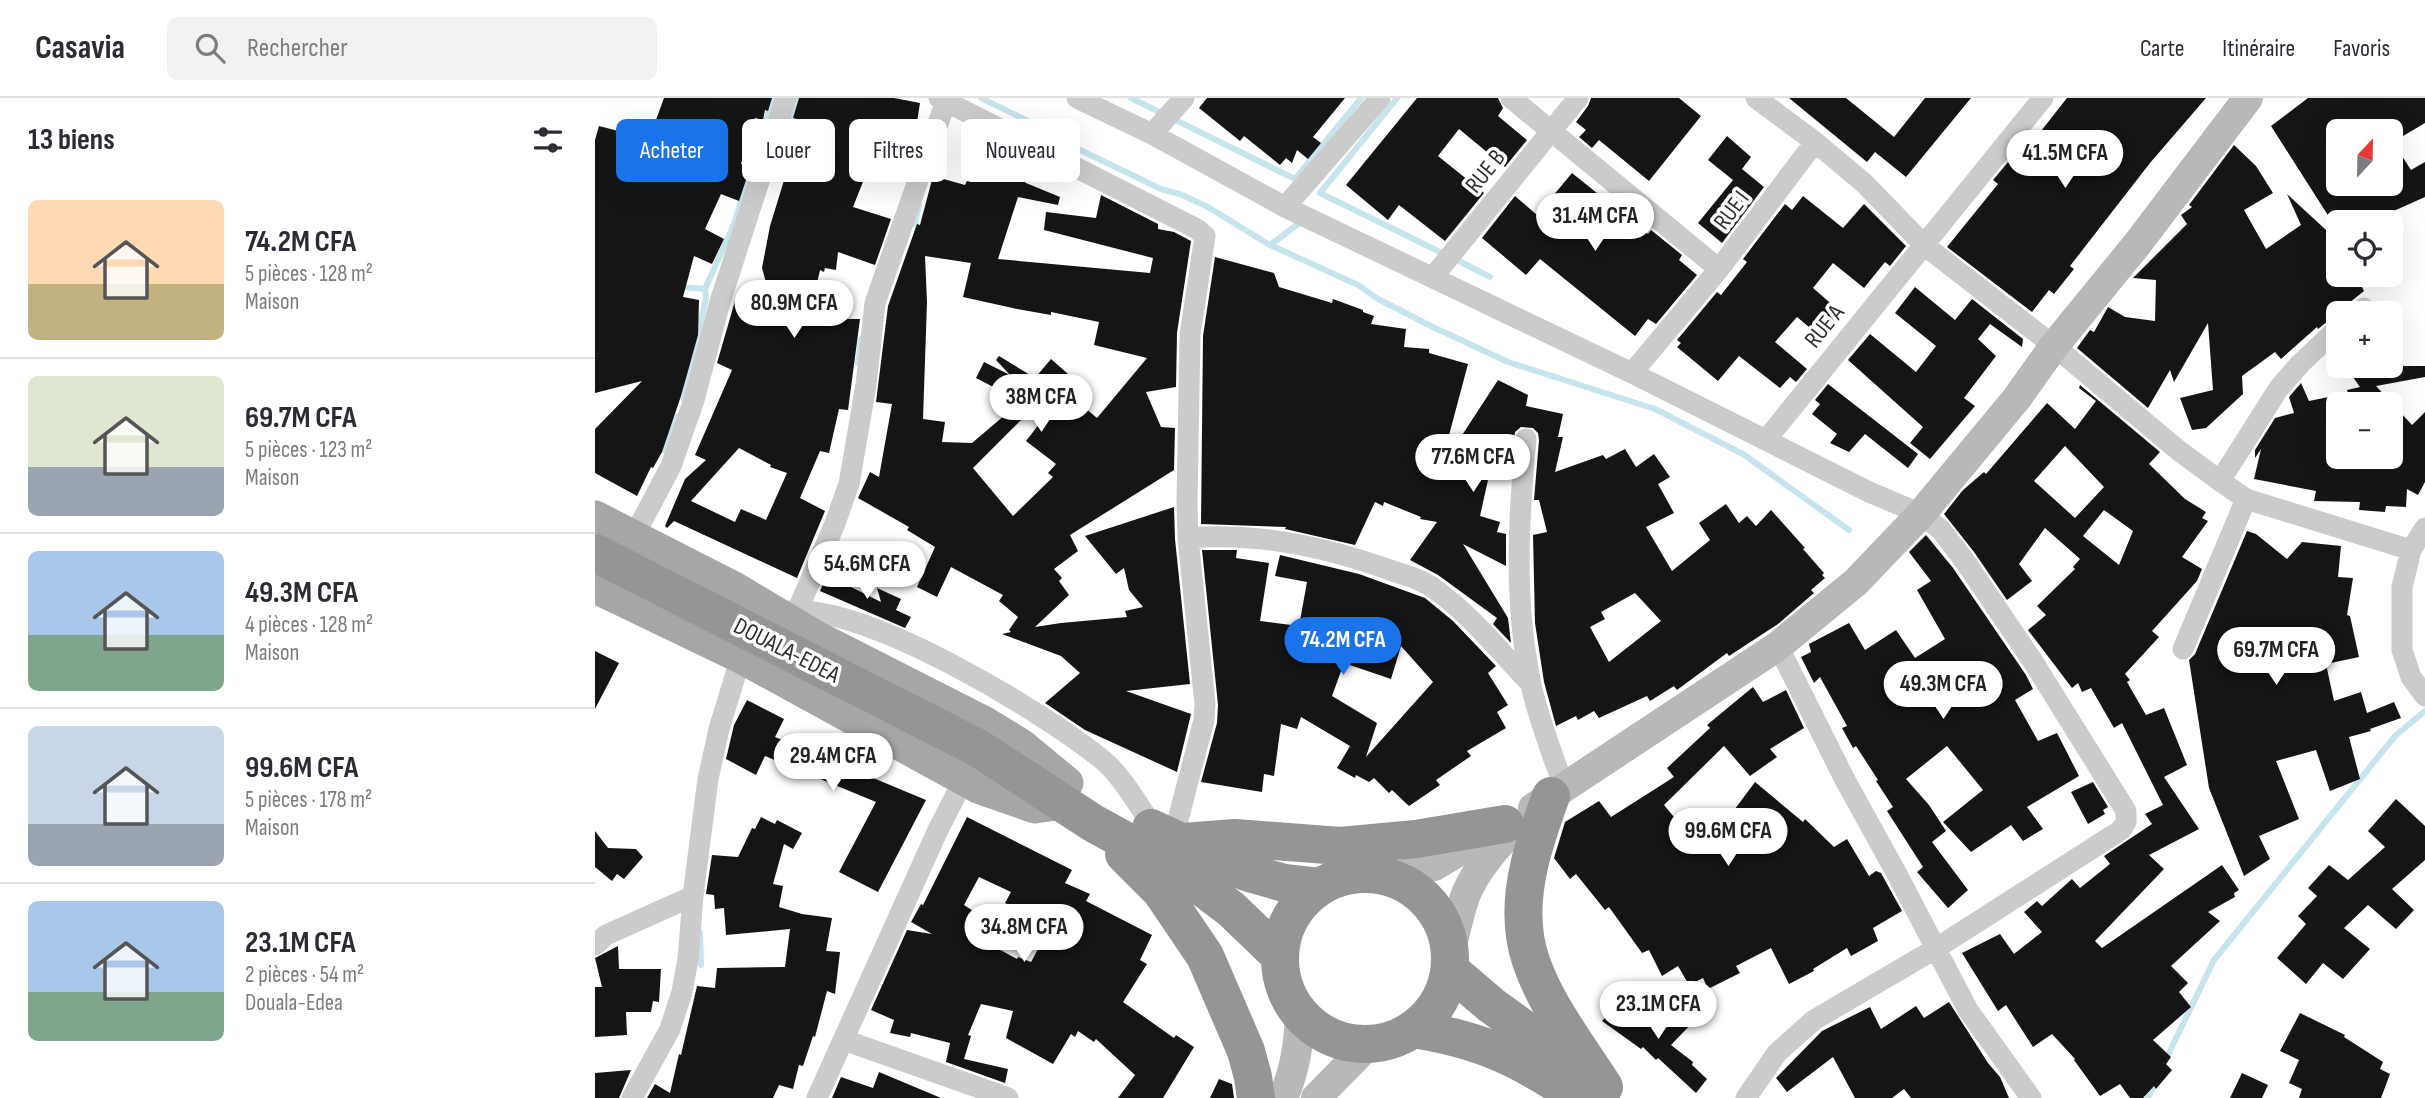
<!DOCTYPE html>
<html lang="fr">
<head>
<meta charset="utf-8">
<style>
  body { margin:0; font-family:"Sofia Sans Condensed",sans-serif; background:#f2f2f3; color:#2b2b33; height:100vh; display:flex; flex-direction:column; font-size:26px; white-space:nowrap }
  * { box-sizing:border-box; margin:0 }
  p { font-size:23px; color:#7c7c81 }
  .icon { flex:none; width:38px; height:38px; fill:none; stroke:currentColor; stroke-width:2; stroke-linecap:round; stroke-linejoin:round }
  .map { position:relative; flex:1; overflow:hidden }
  .drawer { display:flex; flex-direction:column; background:#fff; width:595px }
  .drawer>* { flex:none }
  .banner { position:absolute; left:21px; top:21px; width:665px; height:63px; display:flex; gap:14px }
  .needle { width:46px; rotate:22deg }
  .controls { position:absolute; left:1731px; top:21px; display:grid; gap:14px }
  .controls a { display:grid; place-items:center; width:77px; height:77px; border-radius:10px; background:#fff; box-shadow:0 7px 28px #0002; font-size:35px }
  .price { position:absolute; translate:-50% -60px; padding:0 16px; border-radius:24px; background:#fff; color:#222; font-size:23px; line-height:46px; filter:drop-shadow(0 2px 4px #0008) }
  .price::after { content:''; position:absolute; left:50%; top:42px; width:21px; height:16px; margin-left:-10px; background:inherit; clip-path:polygon(0 0,100% 0,50% 100%) }
  .price.active { background:#1a73e8; color:#fff }
  ul { padding:0; list-style:none }
  li { display:flex; align-items:center; gap:21px; height:175px; padding:0 28px }
  li+li { border-top:2px solid #e1e1e2 }
  li span { display:grid; place-items:center; flex:none; width:196px; height:140px; border-radius:10px; color:#555 }
  li>.icon { margin-inline-start:auto }
  span .icon { width:84px; height:84px; fill:#fffc; stroke-width:1 }
  li b { font-size:30px }
  h2 { display:flex; justify-content:space-between; align-items:center; height:84px; padding:0 28px; font-size:30px }
  .chip { padding:0 24px; border-radius:10px; background:#fff; box-shadow:0 7px 28px #0002; font-size:24px; line-height:63px }
  .chip.active { background:#1a73e8; color:#fff }
  header { display:flex; align-items:center; gap:42px; box-sizing:border-box; height:98px; padding:0 35px; background:#fff; border-bottom:2px solid #e1e1e2 }
  header strong { font-size:33px }
  nav { display:flex; gap:38px; margin-inline-start:auto; font-size:24px }
  .search { width:490px; height:63px; background:#f2f2f3; display:flex; align-items:center; gap:18px; box-sizing:border-box; padding:0 24px; border-radius:10px; color:#7c7c81; font-size:26px }
  main { display:flex; flex:1; min-height:0 }
  .map>svg:first-child { display:block }
</style>
</head>
<body>
<header>
<strong>Casavia</strong>
<div class="search"><svg class="icon" aria-label="search" viewBox="0 0 24 24"><circle cx="10" cy="10" r="6"/><path d="M15 15l6 6"/></svg>Rechercher</div>
<nav><a>Carte</a><a>Itinéraire</a><a>Favoris</a></nav>
</header>
<main>
<section class="drawer">
<h2>13 biens<svg class="icon" aria-label="filters" viewBox="0 0 24 24"><path d="M4 7h16M4 17h16"/><circle cx="9" cy="7" r="2"/><circle cx="15" cy="17" r="2"/></svg></h2>
<ul>
<li><span style="background:linear-gradient(#ffd9b3 60%,#c2b280 0)"><svg class="icon" aria-label="home" viewBox="0 0 24 24"><path d="M3 11l9-7 9 7M6 9v11h12V9"/></svg></span><div><b>74.2M CFA</b><p>5 pièces · 128 m²</p><p>Maison</p></div></li>
<li><span style="background:linear-gradient(#dfe7d0 65%,#9aa5b1 0)"><svg class="icon" aria-label="home" viewBox="0 0 24 24"><path d="M3 11l9-7 9 7M6 9v11h12V9"/></svg></span><div><b>69.7M CFA</b><p>5 pièces · 123 m²</p><p>Maison</p></div></li>
<li><span style="background:linear-gradient(#a9c7e8 60%,#7fa58c 0)"><svg class="icon" aria-label="home" viewBox="0 0 24 24"><path d="M3 11l9-7 9 7M6 9v11h12V9"/></svg></span><div><b>49.3M CFA</b><p>4 pièces · 128 m²</p><p>Maison</p></div></li>
<li><span style="background:linear-gradient(#c9d6e8 70%,#9aa5b1 0)"><svg class="icon" aria-label="home" viewBox="0 0 24 24"><path d="M3 11l9-7 9 7M6 9v11h12V9"/></svg></span><div><b>99.6M CFA</b><p>5 pièces · 178 m²</p><p>Maison</p></div></li>
<li><span style="background:linear-gradient(#a9c7e8 65%,#7fa58c 0)"><svg class="icon" aria-label="home" viewBox="0 0 24 24"><path d="M3 11l9-7 9 7M6 9v11h12V9"/></svg></span><div><b>23.1M CFA</b><p>2 pièces · 54 m²</p><p>Douala-Edea</p></div></li>
</ul>
</section>
<div class="map">
<svg width="1830" height="1000" viewBox="0 0 1830 1000">
  <rect width="100%" height="100%" fill="#fff"/>
  <g fill="none" stroke-linecap="round" stroke-linejoin="round">
    <path stroke="#c5e4ed" stroke-width="6" d="M386,0L462,37L481,50L566,91L585,96L613,109L673,146L763,187L783,201L840,230L913,264L1060,311L1148,356L1254,432
      M536,0L700,81L766,0
      M802,0L725,95L849,156
      M185,51L203,0
      M320,126L324,107
      M678,145L703,126
      M860,161L895,179
      M85,189L110,191
      M263,265L266,241
      M89,301L111,200L110,191L139,126L178,0
      M69,352L83,318
      M105,834L106,867
      M1570,963L1619,862L1800,638L1830,613
      M1553,1000L1561,982"/>
  </g>
  <path fill="#151515" fill-rule="evenodd" d="M69,0H177L173,13L170,12L168,22L160,20L146,66L155,70L144,103L126,96L110,131L129,141L117,166L99,158L88,199L104,202L103,237L86,298L67,354L58,370L56,369L42,398L0,375V331L47,283L0,295V42L4,28L54,41Z
    M204,0H299L325,5L319,43L323,45L313,72L277,61L258,109L296,121L280,167L243,154L241,172L230,170L229,174L225,172L220,194L223,220L246,218L247,221H265L253,312L244,311L234,355L225,353L205,400L230,413L202,480L79,423L72,430L70,428L90,381L111,362L100,357L137,272L122,265L140,203L170,205L166,190L172,188L167,170L175,128L195,63L200,65L211,24L198,20ZM144,350L176,367L175,369L192,375L171,422L146,411L140,424L96,403Z
    M612,0H750L718,39L726,45L713,61L702,52L697,65L691,60L685,67L649,38L645,43L604,10Z
    M822,0H903L908,10L903,18L932,42L910,69L864,31L843,58L889,95L850,143L804,107L793,122L751,87Z
    M996,0H1084L1106,18L1054,83L1004,42L997,50L984,39L991,32L981,24L993,8Z
    M1194,0H1251L1299,39L1330,0H1376L1311,79L1280,54L1272,64Z
    M1472,0H1611L1555,65L1475,168L1479,171L1459,196L1454,192L1437,214L1352,149L1403,86L1398,82L1419,57L1424,61Z
    M1713,0H1830V25L1798,44L1816,72L1830,64V99L1774,124L1771,121L1765,124H1743V133L1676,28ZM1743,33H1796V86H1743Z
    M1132,38L1156,59L1147,71L1169,89L1127,145L1103,125L1138,82L1113,62Z
    M400,43L431,61L426,73L431,76L428,82L431,85L465,99L463,107L423,99L403,161L555,175L558,160L449,132L451,114L501,120L506,97L563,126V131L579,134L596,143L582,235L581,289L551,294L566,329L580,330L579,372L475,437L483,453L459,471L467,480L464,483L474,497L440,529L466,525L532,519L530,513L548,509L534,492L529,470L521,476L490,438L579,409L580,441L595,586L531,593L596,616L582,674L490,632L450,605L485,575L466,558L407,536L416,534L414,532L423,519L404,503L408,497L356,469L342,499L322,489L340,449L312,432L314,429L263,400L275,374L284,379L297,306L281,304L293,208L322,126L325,127L338,78L370,87L388,50L394,54ZM330,158L376,165L368,199L422,211L456,217V214L504,224L499,247L552,260L502,320L471,294L481,283L456,261L440,280L404,258L401,262L415,277L389,264L381,280L410,295L417,280L452,316L431,343L461,366L453,375L458,379L418,418L378,370L432,316L423,306L377,345L347,344L350,324L328,321L332,204Z
    M1639,47L1661,68L1678,95L1649,112L1671,151L1706,127L1692,96L1743,143V177H1761L1769,193L1754,205L1749,215H1743L1723,231L1722,229L1686,261L1680,254L1647,278L1648,296L1611,330L1597,332L1585,300L1618,292L1613,225L1579,284L1575,272L1553,310L1482,250L1495,232L1499,234L1513,209L1530,219L1560,223L1561,182L1538,180L1592,126L1586,117L1597,109L1594,107Z
    M977,75L1053,136L1056,132L1087,157L1084,162L1102,177L1061,226L1053,221L1040,238L945,161L931,177L887,140L920,98L942,117Z
    M1208,98L1248,130L1269,106L1311,148L1295,168L1290,164L1269,190L1238,165L1218,190L1248,216L1227,240L1202,219L1180,244L1212,271L1201,284L1195,279L1185,290L1144,258L1123,283L1082,249L1086,245L1082,242L1122,194L1126,197L1152,164L1148,161L1190,106L1197,112Z
    M620,159L679,175L684,189L737,205L738,201L768,212V214L779,218L776,226L811,231L809,249L834,251V255L873,266L845,371L903,282L933,297L931,308L968,316L963,339H968L960,374L1008,357L1011,361L1030,351L1041,369L1059,356L1075,379L1063,386L1079,415L1051,429L1077,473L1115,442L1104,425L1131,406L1144,425L1152,418L1161,428L1176,412L1210,450L1208,451L1229,475L1227,477L1230,480L1216,492L1219,495L1183,526L1134,558L1132,555L1082,592L1079,588L1055,603L1052,598L1004,620L999,613L983,622L981,618L961,628L949,584L940,525L938,437L952,434L944,402H939L944,342L943,335L938,330L926,329L920,334L915,376L895,373L885,418L905,424L902,434L911,436V468L868,446L913,520L916,545L898,526L902,520L843,477L815,462L842,424L825,421L826,419L789,404L788,408L780,404L760,447L690,431L691,429L606,426L608,238ZM1040,495L1066,523L1014,564L995,529L1010,521L1006,514Z
    M1320,189L1360,222L1377,201L1428,241L1427,249L1395,226L1383,241L1401,258L1369,300L1380,308L1335,361L1315,345L1328,329L1253,262L1275,236L1321,274L1341,248L1300,215Z
    M1750,268H1830V279L1781,288L1817,327L1830,314V384L1823,397L1812,391L1811,409L1791,408L1790,414L1764,412L1765,404L1719,403L1721,393L1659,381L1666,351L1660,360V352L1680,320L1699,315L1694,299L1706,285L1714,303L1743,297V359H1796V306H1756L1752,292L1765,289Z
    M1233,286L1323,356L1313,370L1270,336L1254,354L1235,345L1242,336L1217,316L1225,306L1220,302Z
    M1485,287L1565,354L1554,366L1590,401L1611,414L1607,420L1613,423L1587,459L1607,471L1602,483L1557,533L1564,539L1530,576L1535,582L1532,584L1551,617L1569,610L1592,667L1569,679L1604,731L1554,757L1569,771L1500,843L1507,850L1627,767L1644,792L1639,795L1640,799L1613,814L1625,823L1576,868L1593,885L1584,894L1596,909L1558,942L1576,959L1571,966L1577,972L1561,991L1559,988L1548,1000H1535L1525,986L1505,998L1479,962L1480,961L1457,936L1438,949L1411,907L1403,913L1367,855L1405,836L1419,856L1447,834L1429,814L1442,803L1447,808L1477,781L1485,790L1515,766L1509,758L1557,726L1550,716L1568,707L1527,625L1519,630L1496,590L1487,594L1483,585L1477,590L1433,532L1451,517L1442,508L1480,471L1478,469L1485,461L1450,430L1424,466L1437,483L1412,502L1379,454L1349,416L1368,392L1389,374L1391,376L1452,305L1480,331L1501,303L1484,290ZM1470,348L1509,389L1480,420L1439,383ZM1509,412L1538,433L1524,467L1488,438Z
    M1652,433L1661,436L1692,461L1707,444L1746,448L1743,479L1758,480L1752,517L1755,518L1764,559L1731,566L1739,603L1766,594L1772,615L1799,604L1806,620L1775,631L1776,633L1754,639L1765,681L1735,693L1721,652L1681,663L1704,721L1664,738L1675,761L1649,778L1614,690L1594,562L1600,556Z
    M1331,437L1358,470L1431,577L1438,591L1420,602L1443,643L1462,635L1484,678L1432,709L1448,731L1428,743L1416,727L1376,754L1348,724L1388,692L1352,648L1311,681L1334,707L1351,733L1337,744L1373,792L1353,810L1322,774L1328,769L1292,713L1298,709L1281,683L1283,682L1261,648L1258,650L1247,630L1252,628L1225,579L1219,585L1206,559L1216,554L1214,546L1254,525L1270,552L1301,532L1320,560L1350,541L1322,492L1336,483L1314,454Z
    M607,452H642L641,460L674,465L665,523L704,528L712,484L680,478L685,457L764,476L830,500L858,523L901,568L893,575L913,607L902,614L911,630L872,653L876,658L841,682L845,687L814,708L797,692L794,695L779,680L774,684L761,677L760,680L742,670L755,648L706,619L702,631L686,626L679,678L669,676L667,694L606,684L622,625L623,607ZM806,548L838,584L771,659L782,625L737,598L749,565L796,581Z
    M232,477L286,504L282,490L306,501L301,512L316,519L310,530L225,493Z
    M0,553L24,565L0,611Z
    M1158,589L1168,604L1191,592L1209,630L1175,651L1182,659L1155,678L1129,648L1069,707L1108,754L1160,684L1208,724L1210,721L1239,749L1252,741L1274,778L1281,773L1286,775L1307,813L1278,830L1283,843L1256,858L1252,850L1218,871L1219,873L1194,886L1176,850L1141,868L1145,875L1113,891L1108,880L1094,887L1083,868L1067,878L1054,852L1047,855L1014,809L1010,812L981,776L975,781L959,760L970,724L1004,703L1016,719L1079,679L1072,670L1115,630L1112,627Z
    M152,602L189,621L180,639L331,702L283,794L244,774L281,704L170,658L161,677L131,661L139,627Z
    M1498,684L1513,709L1508,712L1510,716L1493,726L1476,694Z
    M1801,701L1830,728V762L1797,791L1819,812L1801,831L1773,807L1749,830L1775,851L1748,881L1728,865L1711,886L1682,860L1711,826L1703,818L1722,798L1713,790L1734,767L1753,782L1790,749L1773,733Z
    M166,719L180,726L182,722L207,735L198,751L189,746L178,786L188,788L184,809L207,816L237,820L231,853L245,854L240,896L232,893L220,939L218,938L208,968L204,967L198,991L184,987L178,1000H52L60,986L75,995L84,956L86,957L102,888L120,890L122,870L190,869L195,831L131,837L129,810L120,811L119,797L111,796L117,757L143,759L157,730L160,731Z
    M372,719L477,772L470,785L495,796L491,803L557,837L545,862L552,866L528,904L579,940L581,937L599,949L568,1000H523L540,977L501,941L499,944L483,933L480,939L476,936L458,966L411,940L418,913L386,906L373,937L376,938L369,961L413,971L410,985L351,964L355,945L316,935L315,939L295,935L299,922L276,912L312,832L337,836L316,824L326,806L328,807ZM384,779L416,794L410,805L455,829L436,864L423,859L422,861L385,841L395,824L369,807Z
    M0,733L13,750L41,751L48,759L29,781L22,776L17,783L0,769Z
    M23,848L24,871H66L64,904L58,903L56,914H31L32,937L0,939V889H7L0,860Z
    M1027,902L1065,935L1092,909L1102,920L1076,947L1098,964L1097,967L1112,981L1101,995L1063,960L1061,962L1048,949L1046,951L1007,923Z
    M1354,904L1393,965L1405,979L1414,1000H1316L1309,991L1297,1000H1260L1238,959L1192,994L1181,980L1227,933L1275,909L1286,931L1321,908L1329,920Z
    M1705,915L1750,937L1749,939L1788,964L1785,971L1795,976L1786,1000H1704L1707,991L1694,985L1704,962L1685,953Z
    M36,972L24,1000H0V975Z
    M284,974L346,1000H237L246,979L278,990Z
    M1647,975L1673,987L1667,1000H1635Z
    M624,981L637,986L639,1000H615Z"/>
  <g fill="none" stroke-linecap="round" stroke-linejoin="round">
    <path stroke="#cbcbcb" stroke-width="21" d="M344,0L602,131L610,138L595,237L592,405L593,440L610,606L609,622L578,741
      M482,0L557,36L690,109L1037,275L1274,394L1326,416L1346,432L1369,462L1437,562L1531,713V724L1526,732L1340,851L1219,922L1182,955L1151,1000
      M916,0L1124,171
      M1161,0L1220,44L1269,85L1329,147L1459,248L1583,352L1625,383L1651,401L1816,452
      M557,36L589,0
      M690,109L785,0
      M838,179L983,0
      M1762,215L1769,210
      M1037,275L1124,171L1220,44
      M931,341C923,423 919,506 936,587C944,622 957,656 969,689
      M1171,342L1448,0
      M1625,383L1684,290L1705,266L1743,230
      M1830,430L1816,452L1807,489V552L1816,579L1830,598
      M39,438L76,368L99,302L125,204L191,0
      M593,440C660,434 730,449 792,471C809,477 827,481 841,492C877,518 905,554 936,586
      M203,511L239,428L254,386L271,287L280,205L351,3
      M189,514C262,500 453,616 510,664C527,678 547,713 561,733
      M1183,548L1249,680L1303,778L1373,912L1436,1000
      M1588,551L1651,401
      M0,847L11,837L98,798
      M249,942L413,1000
      M37,1000L75,931L87,894L93,861L98,798L113,681L124,631L146,559
      M222,1000L342,734L369,681"/>
    <path stroke="#b8b8b8" stroke-width="30" d="M938,710L1183,548L1261,484L1326,416L1422,300L1459,248L1543,145L1653,0
      M795,780L839,768L901,731
      M855,855C860,836 864,815 871,796C881,772 899,752 916,733
      M688,1000C700,972 704,946 705,915
      M721,1000L774,946"/>
    <path stroke="#a6a6a6" stroke-width="33" d="M0,419L139,490L221,539L390,625L426,647L472,685
      M0,489L146,559L385,690L440,709L467,705"/>
    <path stroke="#959595" stroke-width="38" d="M0,455L383,650L498,725L587,774L636,811L685,858
      M956,698C940,742 923,790 930,838C937,890 981,945 1009,989
      M556,730L651,774L689,785L725,789
      M588,744L640,740L745,748L821,741L910,726
      M529,756L566,793L610,858L651,953L658,979L661,1000
      M685 861a85 85 0 1 1 170 0a85 85 0 1 1-170 0Z
      M855,872L896,907L991,976
      M818,931C887,942 925,960 982,999"/>
  </g>
  <g text-anchor="middle" stroke-width="7" stroke-linejoin="round" paint-order="stroke">
    <g font-size="24" fill="#2e2e2e" stroke="#fff">
      <text transform="translate(890 73) rotate(-51)" y="8">RUE B</text>
      <text transform="translate(1136 112) rotate(-53)" y="8">RUE I</text>
      <text transform="translate(1229 228) rotate(-51)" y="8">RUE A</text>
      <text transform="translate(192 552) rotate(27)" y="8">DOUALA-EDEA</text>
    </g>
  </g>
</svg>
<div class="controls">
<a><svg class="needle" viewBox="-14 -14 28 28"><path d="M0-13l5 13h-10z" fill="#e53935"/><path d="M0 13l5-13h-10z" fill="#7c7c81"/></svg></a>
<a><svg class="icon" aria-label="locate" viewBox="0 0 24 24"><circle cx="12" cy="12" r="6"/><path d="M12 2v4M12 18v4M2 12h4M18 12h4"/></svg></a>
<a>+</a>
<a>−</a>
</div>
<b class="price" style="left:1470px;top:92px">41.5M CFA</b>
<b class="price" style="left:1000px;top:155px">31.4M CFA</b>
<b class="price" style="left:199px;top:242px">80.9M CFA</b>
<b class="price" style="left:446px;top:336px">38M CFA</b>
<b class="price" style="left:878px;top:396px">77.6M CFA</b>
<b class="price" style="left:272px;top:503px">54.6M CFA</b>
<b class="price active" style="left:748px;top:579px">74.2M CFA</b>
<b class="price" style="left:1681px;top:589px">69.7M CFA</b>
<b class="price" style="left:1348px;top:623px">49.3M CFA</b>
<b class="price" style="left:238px;top:695px">29.4M CFA</b>
<b class="price" style="left:1133px;top:770px">99.6M CFA</b>
<b class="price" style="left:429px;top:866px">34.8M CFA</b>
<b class="price" style="left:1063px;top:943px">23.1M CFA</b>
<div class="banner">
<a class="chip active">Acheter</a>
<a class="chip">Louer</a>
<a class="chip">Filtres</a>
<a class="chip">Nouveau</a>
</div>
</div>
</main>
</body>
</html>
